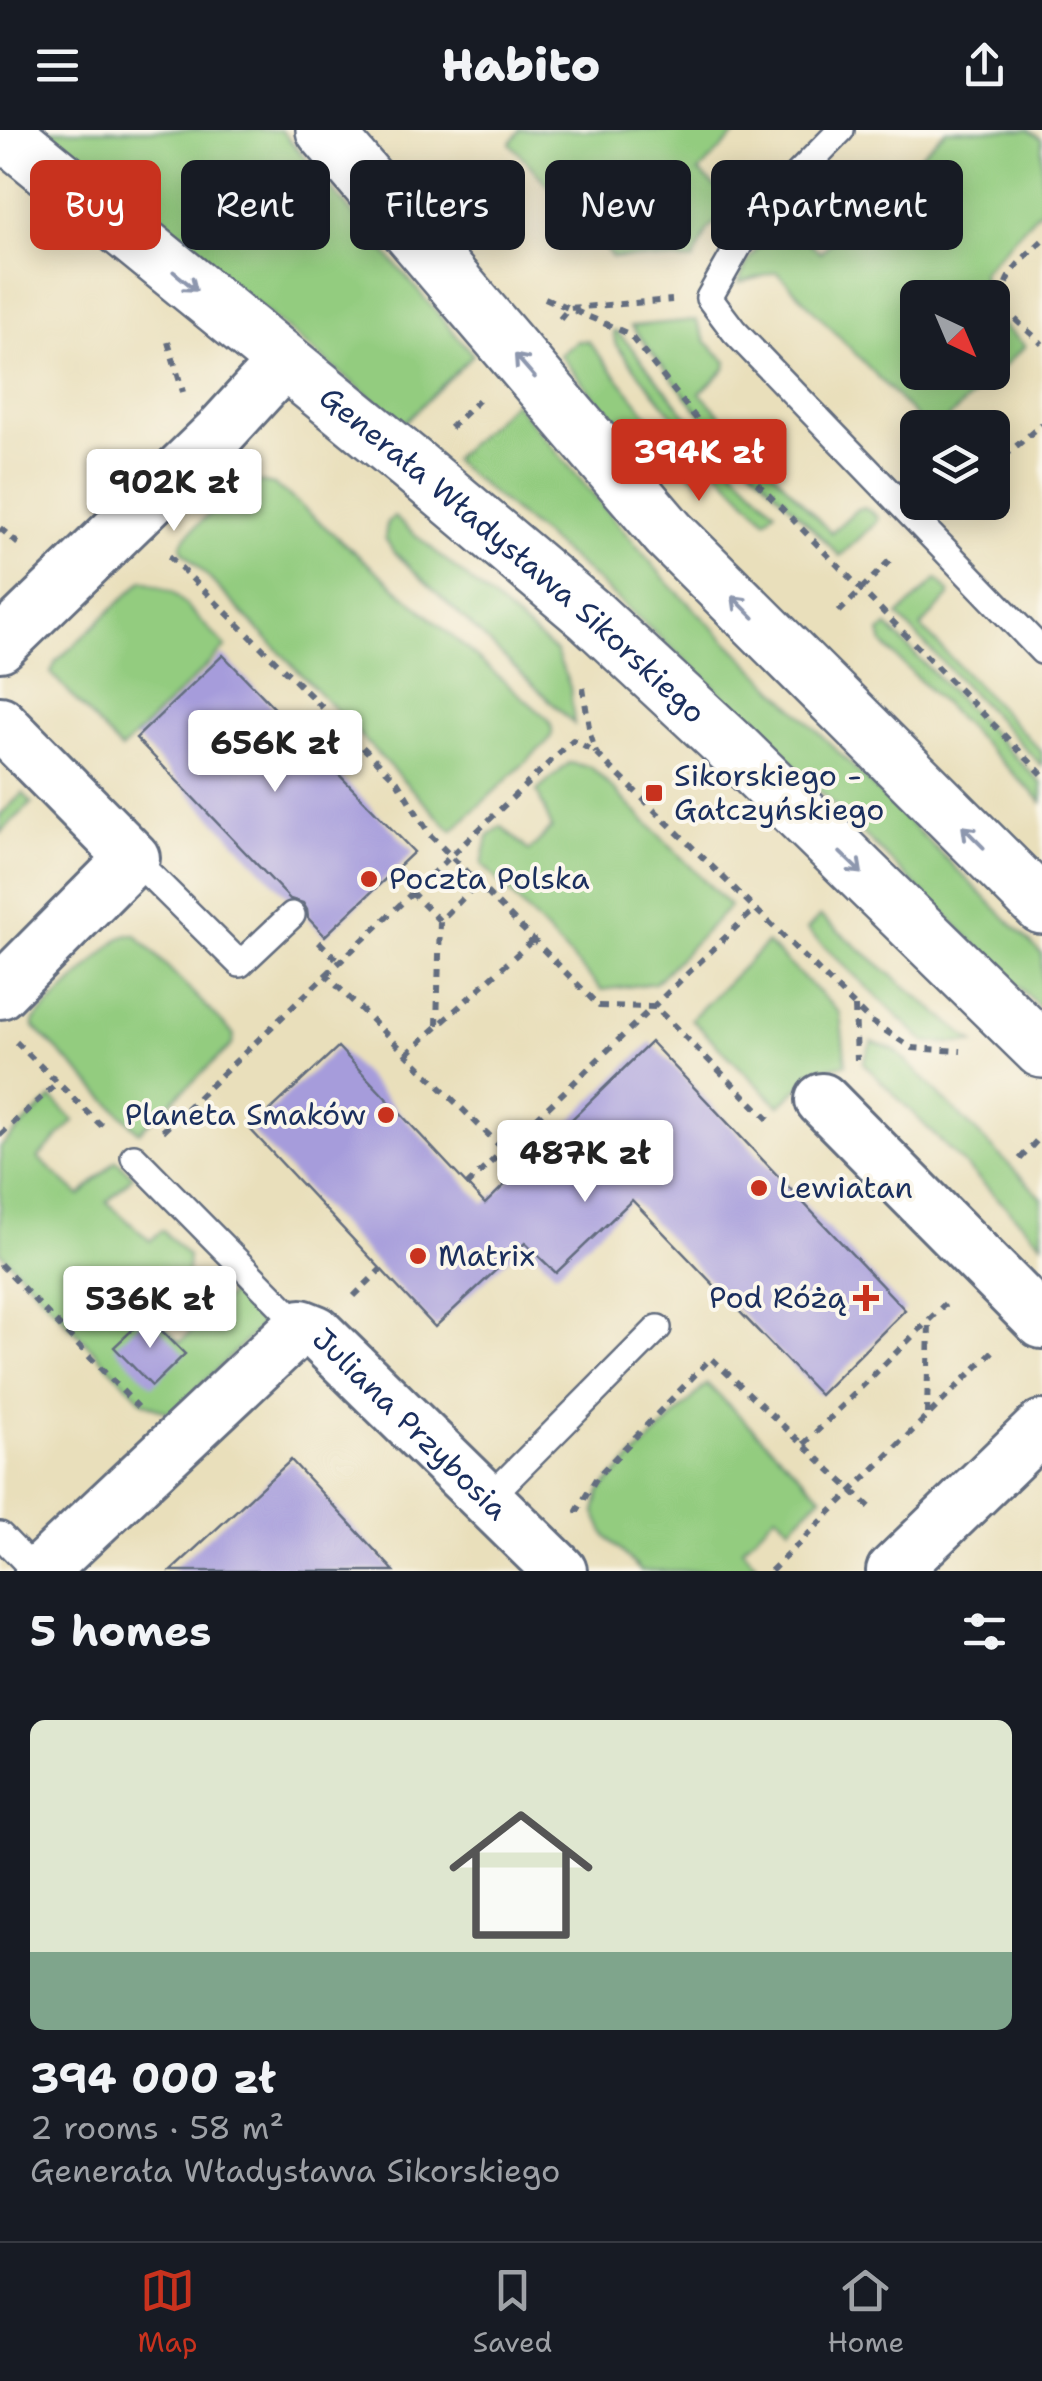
<!DOCTYPE html>
<html lang="en">
<head>
<meta charset="utf-8">
<style>
  body { margin:0; font-family:"Shantell Sans",sans-serif; background:#20242c; color:#f1f3f6; height:100vh; display:flex; flex-direction:column; font-size:38px; white-space:nowrap }
  * { box-sizing:border-box; margin:0 }
  p { font-size:32px; color:#9ea1a6 }
  .icon { flex:none; width:55px; height:55px; fill:none; stroke:currentColor; stroke-width:2; stroke-linecap:round; stroke-linejoin:round }
  .map { position:relative; height:1441px; overflow:hidden }
  .side { display:flex; flex-direction:column; background:#171b24; flex:1 }
  .side>* { flex:none }
  .banner { position:absolute; left:30px; top:30px; width:982px; height:90px; display:flex; gap:20px }
  .needle { width:65px; rotate:136deg }
  .buttons { position:absolute; left:900px; top:150px; display:grid; gap:20px }
  .buttons a { display:grid; place-items:center; width:110px; height:110px; border-radius:15px; background:#171b24; box-shadow:0 5px 25px #0003; font-size:50px }
  .price { position:absolute; translate:-50% -85px; padding:0 22px; border-radius:10px; background:#fff; color:#222; font-size:32px; line-height:65px; filter:drop-shadow(0 2px 5px #0008) }
  .price::after { content:''; position:absolute; left:50%; top:60px; width:30px; height:22px; margin-left:-15px; background:inherit; clip-path:polygon(0 0,100% 0,50% 100%) }
  .price.active { background:#c8321e; color:#fff }
  ul { padding:0; list-style:none }
  li { display:grid; align-content:center; gap:20px; height:530px; padding:0 30px }
  li span { display:grid; place-items:center; height:310px; border-radius:15px; color:#555 }
  li>.icon { margin-inline-start:auto }
  span .icon { width:180px; height:180px; fill:#fffc; stroke-width:1 }
  li b { font-size:42px }
  h2 { display:flex; justify-content:space-between; align-items:center; height:120px; padding:0 30px; font-size:42px }
  .tag { padding:0 35px; border-radius:15px; background:#171b24; box-shadow:0 5px 25px #0003; font-size:35px; line-height:90px }
  .tag.active { background:#c8321e; color:#fff }
  header { display:flex; justify-content:space-between; align-items:center; height:130px; padding:0 30px; background:#171b24; font-size:45px; font-weight:800 }
  .tab-bar { display:flex; justify-content:space-around; align-items:center; height:140px; border-top:2px solid #363941; background:#171b24; font-size:28px; color:#9ea1a6 }
  .tab-bar a { display:grid; justify-items:center; gap:5px }
  .tab-bar .active { color:#c8321e }
  .map>svg:first-child { display:block }
</style>
</head>
<body>
<header><svg class="icon" aria-label="menu" viewBox="0 0 24 24"><path d="M4 6h16M4 12h16M4 18h16"/></svg>Habito<svg class="icon" aria-label="share" viewBox="0 0 24 24"><path d="M12 15V3M7 8l5-5 5 5M5 13v7h14v-7"/></svg></header>
<div class="map">
<svg width="1042" height="1441" viewBox="0 0 1042 1441">
  <rect width="100%" height="100%" fill="#fbf7ec"/>
  <filter id="ink" filterUnits="userSpaceOnUse"><feTurbulence type="fractalNoise" baseFrequency=".01" numOctaves="2"/><feDisplacementMap in="SourceGraphic" scale="20" xChannelSelector="R" yChannelSelector="G"/><feConvolveMatrix kernelMatrix="1 2 1 2 8 2 1 2 1" color-interpolation-filters="sRGB"/></filter>
  <filter id="wash" filterUnits="userSpaceOnUse"><feTurbulence type="fractalNoise" baseFrequency=".0048" numOctaves="4" result="noise"/><feDisplacementMap in="SourceGraphic" scale="40" xChannelSelector="R" yChannelSelector="G"/><feGaussianBlur stdDeviation="2.25" result="paint"/><feColorMatrix in="noise" values="0 0 0 0 0 0 0 0 0 0 0 0 0 0 0 0 0 1.4 0 .05"/><feComposite in="paint" operator="in"/></filter>
  <g filter="url(#wash)">
    <rect width="100%" height="100%" fill="#e9dfbb"/>
    <path fill="#93cc7f" stroke="#577e6e" stroke-width="2.5" d="M42,0H281L473,225L403,294Z
      M520,0H740L699,42L733,73L708,100L693,131L612,127L510,13Z
      M946,0H1028L1042,9V78L982,142L984,167L918,168V242H992L993,186L1025,216L939,297H926L777,142L739,153C745,129 766,105 787,91L820,123Z
      M696,190L706,212L727,232L725,239L700,263L831,403L857,379L866,378L878,387L877,392L840,426L705,290L631,196Z
      M613,202H617L631,217L711,316L775,380L766,390L711,333L616,215Z
      M577,211H588L700,350L610,286L560,225Z
      M514,272L670,455L1042,824V880L712,555L585,440L452,330Z
      M245,349L274,355L287,364L549,590C553,600 554,604 547,612L452,701L183,421L181,416L186,406Z
      M394,387L556,522L570,557L574,594L393,421L385,408L387,392Z
      M937,449L949,462V466L921,497L1042,622V636L898,486Z
      M143,450L173,462L226,517L121,620L51,543L56,532Z
      M887,496L1042,654V672L883,514L880,502Z
      M569,633L591,637L730,776L655,853L602,860L482,734L488,707L501,696L529,721L552,698L537,661Z
      M23,663L32,673L0,703V685Z
      M820,786L974,913H926L807,800Z
      M128,805H136L234,905L232,915L139,1002L34,897V890L118,809Z
      M767,813L840,883L846,934L817,940L779,976L691,889Z
      M872,911L895,920L1042,1068V1113L863,933Z
      M52,968L74,991L38,1028L80,1066L116,1030L133,1046L107,1072L150,1111L162,1100L188,1126L187,1142L152,1185L180,1212L231,1163L249,1165L263,1184L259,1198L173,1283L161,1280L142,1271L0,1122V1017Z
      M707,1254L822,1366L790,1397L776,1384L742,1419L756,1434L749,1441H641L605,1405L595,1382L600,1361Z"/>
    <g id="blocks">
      <path fill="#a69cdb" d="M223,525L414,722L325,806L308,788L307,780L303,773L290,769L136,608Z
        M651,912L905,1180L820,1265L632,1070L556,1143L525,1113L435,1197L250,999L338,917L485,1074Z
        M147,1186L185,1224L152,1256L114,1217Z
        M291,1330L394,1441H171Z"/>
    </g>
  </g>
  <g filter="url(#ink)">
    <use href="#blocks" fill-opacity="0" stroke="#636d7f" stroke-width="2.5"/>
    <g fill="none" stroke-linecap="round" stroke-linejoin="round">
      <defs>
        <path id="lane" d="M841,0L754,89L709,168L734,201L1042,521
          M133,728L240,834L292,785
          M134,1027L301,1196
          M487,1370L658,1198
          M0,1405L35,1441"/>
        <g id="street">
          <path d="M0,515L220,302L284,232"/>
          <path d="M0,593L133,728L0,862"/>
          <path d="M822,970L1042,1192"/>
          <path id="s1" d="M41,1441L301,1196L316,1202L560,1441"/>
          <path d="M893,1441L1042,1297"/>
        </g>
        <g id="secondary">
          <path id="s2" d="M1,0L412,335L591,486L736,621L1042,920"/>
          <path d="M324,0L669,404L1042,776"/>
        </g>
      </defs>
      <use href="#lane" stroke="#636d7f" stroke-width="30"/>
      <use href="#street" stroke="#636d7f" stroke-width="58"/>
      <use href="#secondary" stroke="#636d7f" stroke-width="60"/>
      <path stroke="#636d7f" stroke-width="6" stroke-dasharray="8 8" stroke-linecap="butt" d="M1042,111C1025,127 993,152 1007,179C1014,191 1032,203 1042,214
        M545,168L629,204L707,302L1042,644
        M560,189L569,178L672,170
        M168,212L183,262
        M450,298L481,268
        M992,337L1042,294
        M0,398L23,418
        M169,426L397,651L430,705L599,876L655,877L770,991
        M839,482L894,426
        M583,558L590,604L596,623
        M411,762L440,791
        M319,812L340,832
        M326,845L573,610L596,623L869,890L912,918L961,921
        M855,877L857,930
        M437,895L440,791L478,753
        M16,912L107,1001
        M407,924L534,809
        M163,1001L326,845L503,1019
        M0,1005L57,953
        M1020,1029L1042,1005
        M467,1055L755,779
        M0,1134L138,1277
        M354,1166L381,1139
        M927,1284L929,1192
        M804,1314L945,1174
        M578,1383L577,1381L597,1347L711,1228L875,1382
        M771,1441L994,1220"/>
      <use href="#lane" stroke="#fff" stroke-width="25"/>
      <use href="#street" stroke="#fff" stroke-width="52"/>
      <use href="#secondary" stroke="#fff" stroke-width="55"/>
    </g>
    <defs><path id="oneway-shaft" d="M-6 0H5M1.5-3L5.5 0L1.5 3" fill="none" stroke-width="1.6" stroke-linecap="round" stroke-linejoin="round" transform="scale(2.5)"/></defs>
    <g stroke="#8d97ae">
      <use href="#oneway-shaft" transform="translate(185 151) rotate(39)"/>
      <use href="#oneway-shaft" transform="translate(525 236) rotate(-131)"/>
      <use href="#oneway-shaft" transform="translate(743 477) rotate(-135)"/>
      <use href="#oneway-shaft" transform="translate(973 707) rotate(-135)"/>
      <use href="#oneway-shaft" transform="translate(851 733) rotate(44)"/>
    </g>
  </g>
  <g fill="#c8321e" stroke="#fbf7ec" stroke-width="4">
    <rect x="644" y="653" width="20" height="20" rx="5"/>
    <circle cx="369" cy="749" r="10"/>
    <circle cx="386" cy="985" r="10"/>
    <circle cx="759" cy="1058" r="10"/>
    <circle cx="418" cy="1126" r="10"/>
    <path d="M861 1153h10v10h10v10h-10v10h-10v-10h-10v-10h10z"/>
  </g>
  <g text-anchor="middle" stroke-width="8" stroke-linejoin="round" paint-order="stroke">
    <g font-size="30" fill="#1b2f5e" stroke="#fbf7ec">
      <text dy="10" stroke="none"><textPath href="#s2" startOffset="665">Generała Władysława Sikorskiego</textPath></text>
      <text dy="10" stroke="none"><textPath href="#s1" startOffset="505">Juliana Przybosia</textPath></text>
    </g>
    <g font-size="30" fill="#1b2f5e" stroke="#fbf7ec" text-anchor="start">
      <text x="674" y="656">Sikorskiego -<tspan x="674" dy="34">Gałczyńskiego</tspan></text>
      <text x="389" y="759">Poczta Polska</text>
      <text x="366" y="995" text-anchor="end">Planeta Smaków</text>
      <text x="779" y="1068">Lewiatan</text>
      <text x="438" y="1136">Matrix</text>
      <text x="846" y="1178" text-anchor="end">Pod Różą</text>
    </g>
  </g>
</svg>
<div class="buttons">
<a><svg class="needle" viewBox="-14 -14 28 28"><path d="M0-13l5 13h-10z" fill="#e53935"/><path d="M0 13l5-13h-10z" fill="#9ea1a6"/></svg></a>
<a><svg class="icon" aria-label="layers" viewBox="0 0 24 24"><path d="M12 4l9 5-9 5-9-5zM3 14l9 5 9-5"/></svg></a>
</div>
<b class="price active" style="left:699px;top:374px">394K zł</b>
<b class="price" style="left:174px;top:404px">902K zł</b>
<b class="price" style="left:275px;top:665px">656K zł</b>
<b class="price" style="left:585px;top:1075px">487K zł</b>
<b class="price" style="left:150px;top:1221px">536K zł</b>
<div class="banner">
<a class="tag active">Buy</a>
<a class="tag">Rent</a>
<a class="tag">Filters</a>
<a class="tag">New</a>
<a class="tag">Apartment</a>
</div>
</div>
<section class="side">
<h2>5 homes<svg class="icon" aria-label="filters" viewBox="0 0 24 24"><path d="M4 7h16M4 17h16"/><circle cx="9" cy="7" r="2"/><circle cx="15" cy="17" r="2"/></svg></h2>
<ul>
<li><span style="background:linear-gradient(#dfe7d0 75%,#7fa58c 0)"><svg class="icon" aria-label="home" viewBox="0 0 24 24"><path d="M3 11l9-7 9 7M6 9v11h12V9"/></svg></span><div><b>394 000 zł</b><p>2 rooms · 58 m²</p><p>Generała Władysława Sikorskiego</p></div></li>
</ul>
</section>
<nav class="tab-bar">
<a class="active"><svg class="icon" aria-label="map" viewBox="0 0 24 24"><path d="M3 6l6-2 6 2 6-2v14l-6 2-6-2-6 2zM9 4v14M15 6v14"/></svg>Map</a>
<a><svg class="icon" aria-label="saved" viewBox="0 0 24 24"><path d="M7 4h10v16l-5-4-5 4z"/></svg>Saved</a>
<a><svg class="icon" aria-label="home" viewBox="0 0 24 24"><path d="M3 11l9-7 9 7M6 9v11h12V9"/></svg>Home</a>
</nav>
</body>
</html>
